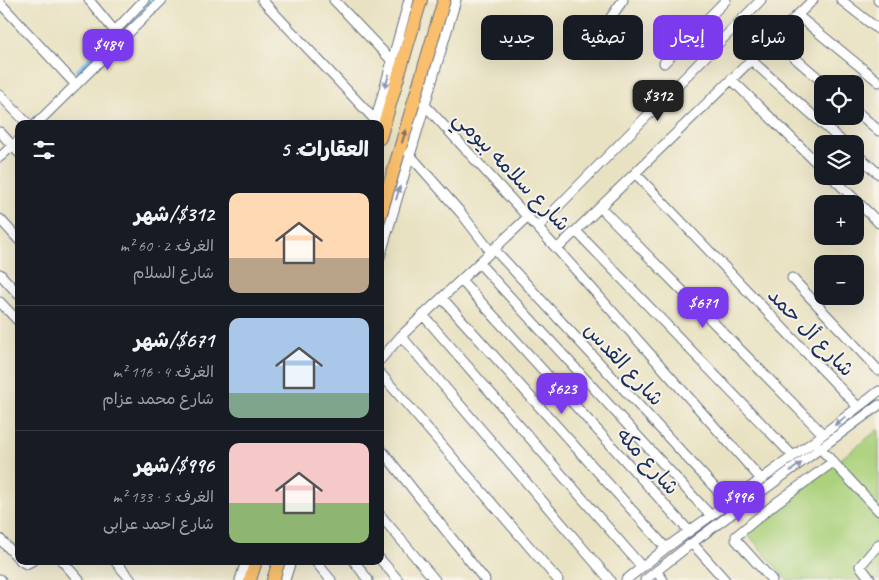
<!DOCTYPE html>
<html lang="ar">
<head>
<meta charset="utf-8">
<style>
  body { margin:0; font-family:Caveat,"Playpen Sans Arabic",sans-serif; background:#20242c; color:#f1f3f6; direction:rtl; height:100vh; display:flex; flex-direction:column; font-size:19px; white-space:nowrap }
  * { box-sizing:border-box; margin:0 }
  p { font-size:16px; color:#9ea1a6 }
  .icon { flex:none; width:28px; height:28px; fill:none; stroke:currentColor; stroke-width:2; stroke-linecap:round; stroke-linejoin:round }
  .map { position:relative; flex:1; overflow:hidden; direction:ltr }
  .details { position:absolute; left:15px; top:120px; width:369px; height:445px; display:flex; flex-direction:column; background:#171b24; border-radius:10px; box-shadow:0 5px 20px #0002; direction:rtl }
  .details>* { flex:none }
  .hud { position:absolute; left:399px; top:15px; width:405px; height:45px; direction:rtl; display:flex; gap:10px }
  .controls { position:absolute; left:814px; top:75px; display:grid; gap:10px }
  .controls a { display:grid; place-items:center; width:50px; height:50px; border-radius:10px; background:#171b24; box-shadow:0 5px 20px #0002; font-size:25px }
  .price { position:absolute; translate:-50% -42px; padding:0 11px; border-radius:10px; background:#7c3aed; color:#fff; font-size:16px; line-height:32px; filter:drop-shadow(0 1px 2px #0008) }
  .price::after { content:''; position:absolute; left:50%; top:30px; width:15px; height:11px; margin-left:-8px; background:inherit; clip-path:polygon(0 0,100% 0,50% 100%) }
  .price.current { background:#222; color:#fff }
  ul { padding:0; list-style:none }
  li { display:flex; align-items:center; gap:15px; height:125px; padding:0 15px }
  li+li { border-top:1px solid #363941 }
  li span { display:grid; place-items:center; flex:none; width:140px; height:100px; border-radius:10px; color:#555 }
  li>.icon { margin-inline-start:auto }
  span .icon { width:60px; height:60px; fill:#fffc; stroke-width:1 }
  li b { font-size:21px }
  h2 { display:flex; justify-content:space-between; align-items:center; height:60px; padding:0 15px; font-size:21px }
  .chip { padding:0 18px; border-radius:10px; background:#171b24; box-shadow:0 5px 20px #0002; font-size:18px; line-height:45px }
  .chip.current { background:#7c3aed; color:#fff }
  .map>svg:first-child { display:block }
</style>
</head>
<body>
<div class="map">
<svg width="879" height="580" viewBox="0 0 879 580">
  <rect width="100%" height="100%" fill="#f7f3e8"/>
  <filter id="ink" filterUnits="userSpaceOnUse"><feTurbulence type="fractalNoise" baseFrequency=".02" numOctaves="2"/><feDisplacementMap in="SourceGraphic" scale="10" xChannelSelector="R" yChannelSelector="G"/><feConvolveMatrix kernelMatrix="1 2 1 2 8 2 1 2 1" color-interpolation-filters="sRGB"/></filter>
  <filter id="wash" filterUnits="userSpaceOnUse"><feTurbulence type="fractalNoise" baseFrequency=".0096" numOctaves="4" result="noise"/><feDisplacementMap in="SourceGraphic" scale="20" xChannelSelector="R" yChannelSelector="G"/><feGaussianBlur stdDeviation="1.12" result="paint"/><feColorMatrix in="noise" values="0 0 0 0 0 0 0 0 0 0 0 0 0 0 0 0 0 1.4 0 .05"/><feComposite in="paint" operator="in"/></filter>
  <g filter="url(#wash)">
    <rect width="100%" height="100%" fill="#e9e2c2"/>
    <path fill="#abd17b" stroke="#63806c" d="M879,429V580H787L747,533Z"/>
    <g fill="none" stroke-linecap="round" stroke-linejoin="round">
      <path stroke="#77c0ef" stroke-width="9" d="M122,29L151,0
        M80,72L115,37"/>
    </g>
  </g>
  <g filter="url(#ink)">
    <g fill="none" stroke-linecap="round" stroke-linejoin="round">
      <defs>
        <path id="minor" d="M89,0L122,40
          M262,0L375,120
          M334,0L393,62
          M841,0L879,30
          M878,0L879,1
          M0,3L76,85
          M797,15L879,82
          M609,20L623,0
          M115,31L144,0
          M773,39L825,84
          M751,60L845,144
          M664,63L726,0
          M731,79L822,168
          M0,95L28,124
          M424,104L557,249L761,479
          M855,110L879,131
          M375,122L409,0
          M36,124L162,0
          M0,132L19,153
          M855,153L879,174
          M409,154L461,213L491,252
          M0,157L19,140
          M635,173L858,407
          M831,176L879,223
          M600,207L823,434
          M0,219L19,240
          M538,227L761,0
          M576,231L793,456
          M494,249L729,503
          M557,249L813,0
          M380,257L456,0
          M479,263L711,516
          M0,274L19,295
          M792,278L879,371
          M461,280L689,531
          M442,298L666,548
          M0,302L19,322
          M423,315L642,567
          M401,336L610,580
          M380,360L401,336L528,217
          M380,373L558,580
          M817,445L879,511
          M380,448L485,580
          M380,515L435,580
          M0,539L19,559
          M692,543L725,580
          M380,559L398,580
          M21,561L26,564L32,561
          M62,561L79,580
          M115,561L131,580
          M315,561L331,580
          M354,561L368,580
          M656,571L663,580
          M0,579L1,580
          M240,580L246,561
          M285,580L291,561
          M626,580L666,548L813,442L879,391
          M645,580L692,543L879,405
          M772,580L736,540V536L776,503L833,462
          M871,580L860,566L879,544"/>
        <path id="highway" d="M380,138L421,0
          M380,216L444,0
          M250,580L256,561
          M273,580L279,561"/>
      </defs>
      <use href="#minor" stroke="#636e81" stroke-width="11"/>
      <use href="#highway" stroke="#636e81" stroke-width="14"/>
      <use href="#minor" stroke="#fff" stroke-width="9"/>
      <use href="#highway" stroke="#f9bf6d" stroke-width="12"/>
    </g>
    <defs><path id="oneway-solid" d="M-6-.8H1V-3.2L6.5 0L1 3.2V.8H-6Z" transform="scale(1.25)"/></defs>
    <g fill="#8d97ae">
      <use href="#oneway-solid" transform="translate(387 81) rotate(107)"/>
      <use href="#oneway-solid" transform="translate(398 193) rotate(-74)"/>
      <use href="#oneway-solid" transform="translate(840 421) rotate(142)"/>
      <use href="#oneway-solid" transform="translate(796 467) rotate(-36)"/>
    </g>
    <use fill="#7f7065" href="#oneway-solid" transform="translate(404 136) rotate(-73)"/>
  </g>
  <g text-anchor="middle" stroke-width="4" stroke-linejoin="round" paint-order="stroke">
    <g font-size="21" fill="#1b2f5e" stroke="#f7f3e8">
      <text transform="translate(512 171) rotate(46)" y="7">شارع سلامه بيومي</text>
      <text transform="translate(811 332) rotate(46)" y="7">شارع أل حمد</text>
      <text transform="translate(624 364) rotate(47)" y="7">شارع القدس</text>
      <text transform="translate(648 461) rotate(48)" y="7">شارع مكه</text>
    </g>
  </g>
</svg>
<div class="controls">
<a><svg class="icon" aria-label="locate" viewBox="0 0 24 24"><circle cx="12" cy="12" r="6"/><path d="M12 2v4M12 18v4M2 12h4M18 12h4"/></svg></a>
<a><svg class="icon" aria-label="layers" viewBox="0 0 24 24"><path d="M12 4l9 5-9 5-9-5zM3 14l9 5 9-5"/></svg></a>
<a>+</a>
<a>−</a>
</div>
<b class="price" style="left:108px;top:71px">$484</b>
<b class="price current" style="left:658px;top:122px">$312</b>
<b class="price" style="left:703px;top:329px">$671</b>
<b class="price" style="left:562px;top:415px">$623</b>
<b class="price" style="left:739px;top:523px">$996</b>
<div class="hud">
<a class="chip">شراء</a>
<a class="chip current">إيجار</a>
<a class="chip">تصفية</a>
<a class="chip">جديد</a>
</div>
<section class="details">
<h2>العقارات: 5<svg class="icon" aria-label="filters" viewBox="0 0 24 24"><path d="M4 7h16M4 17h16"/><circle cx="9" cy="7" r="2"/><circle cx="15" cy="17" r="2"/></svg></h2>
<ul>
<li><span style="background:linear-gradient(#ffd9b3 65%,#b9a48a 0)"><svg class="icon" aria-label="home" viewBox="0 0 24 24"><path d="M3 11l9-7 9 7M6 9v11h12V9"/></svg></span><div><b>$312/شهر</b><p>الغرف: 2 · 60 m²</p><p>شارع السلام</p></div></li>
<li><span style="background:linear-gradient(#a9c7e8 75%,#7fa58c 0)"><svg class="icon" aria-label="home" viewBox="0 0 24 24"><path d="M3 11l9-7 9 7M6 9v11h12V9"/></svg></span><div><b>$671/شهر</b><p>الغرف: 4 · 116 m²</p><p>شارع محمد عزام</p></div></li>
<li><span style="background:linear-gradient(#f6c9c9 60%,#8fb573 0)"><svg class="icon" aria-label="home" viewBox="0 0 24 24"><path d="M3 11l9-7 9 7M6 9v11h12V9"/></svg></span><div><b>$996/شهر</b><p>الغرف: 5 · 133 m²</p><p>شارع احمد عرابى</p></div></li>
</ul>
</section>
</div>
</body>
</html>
